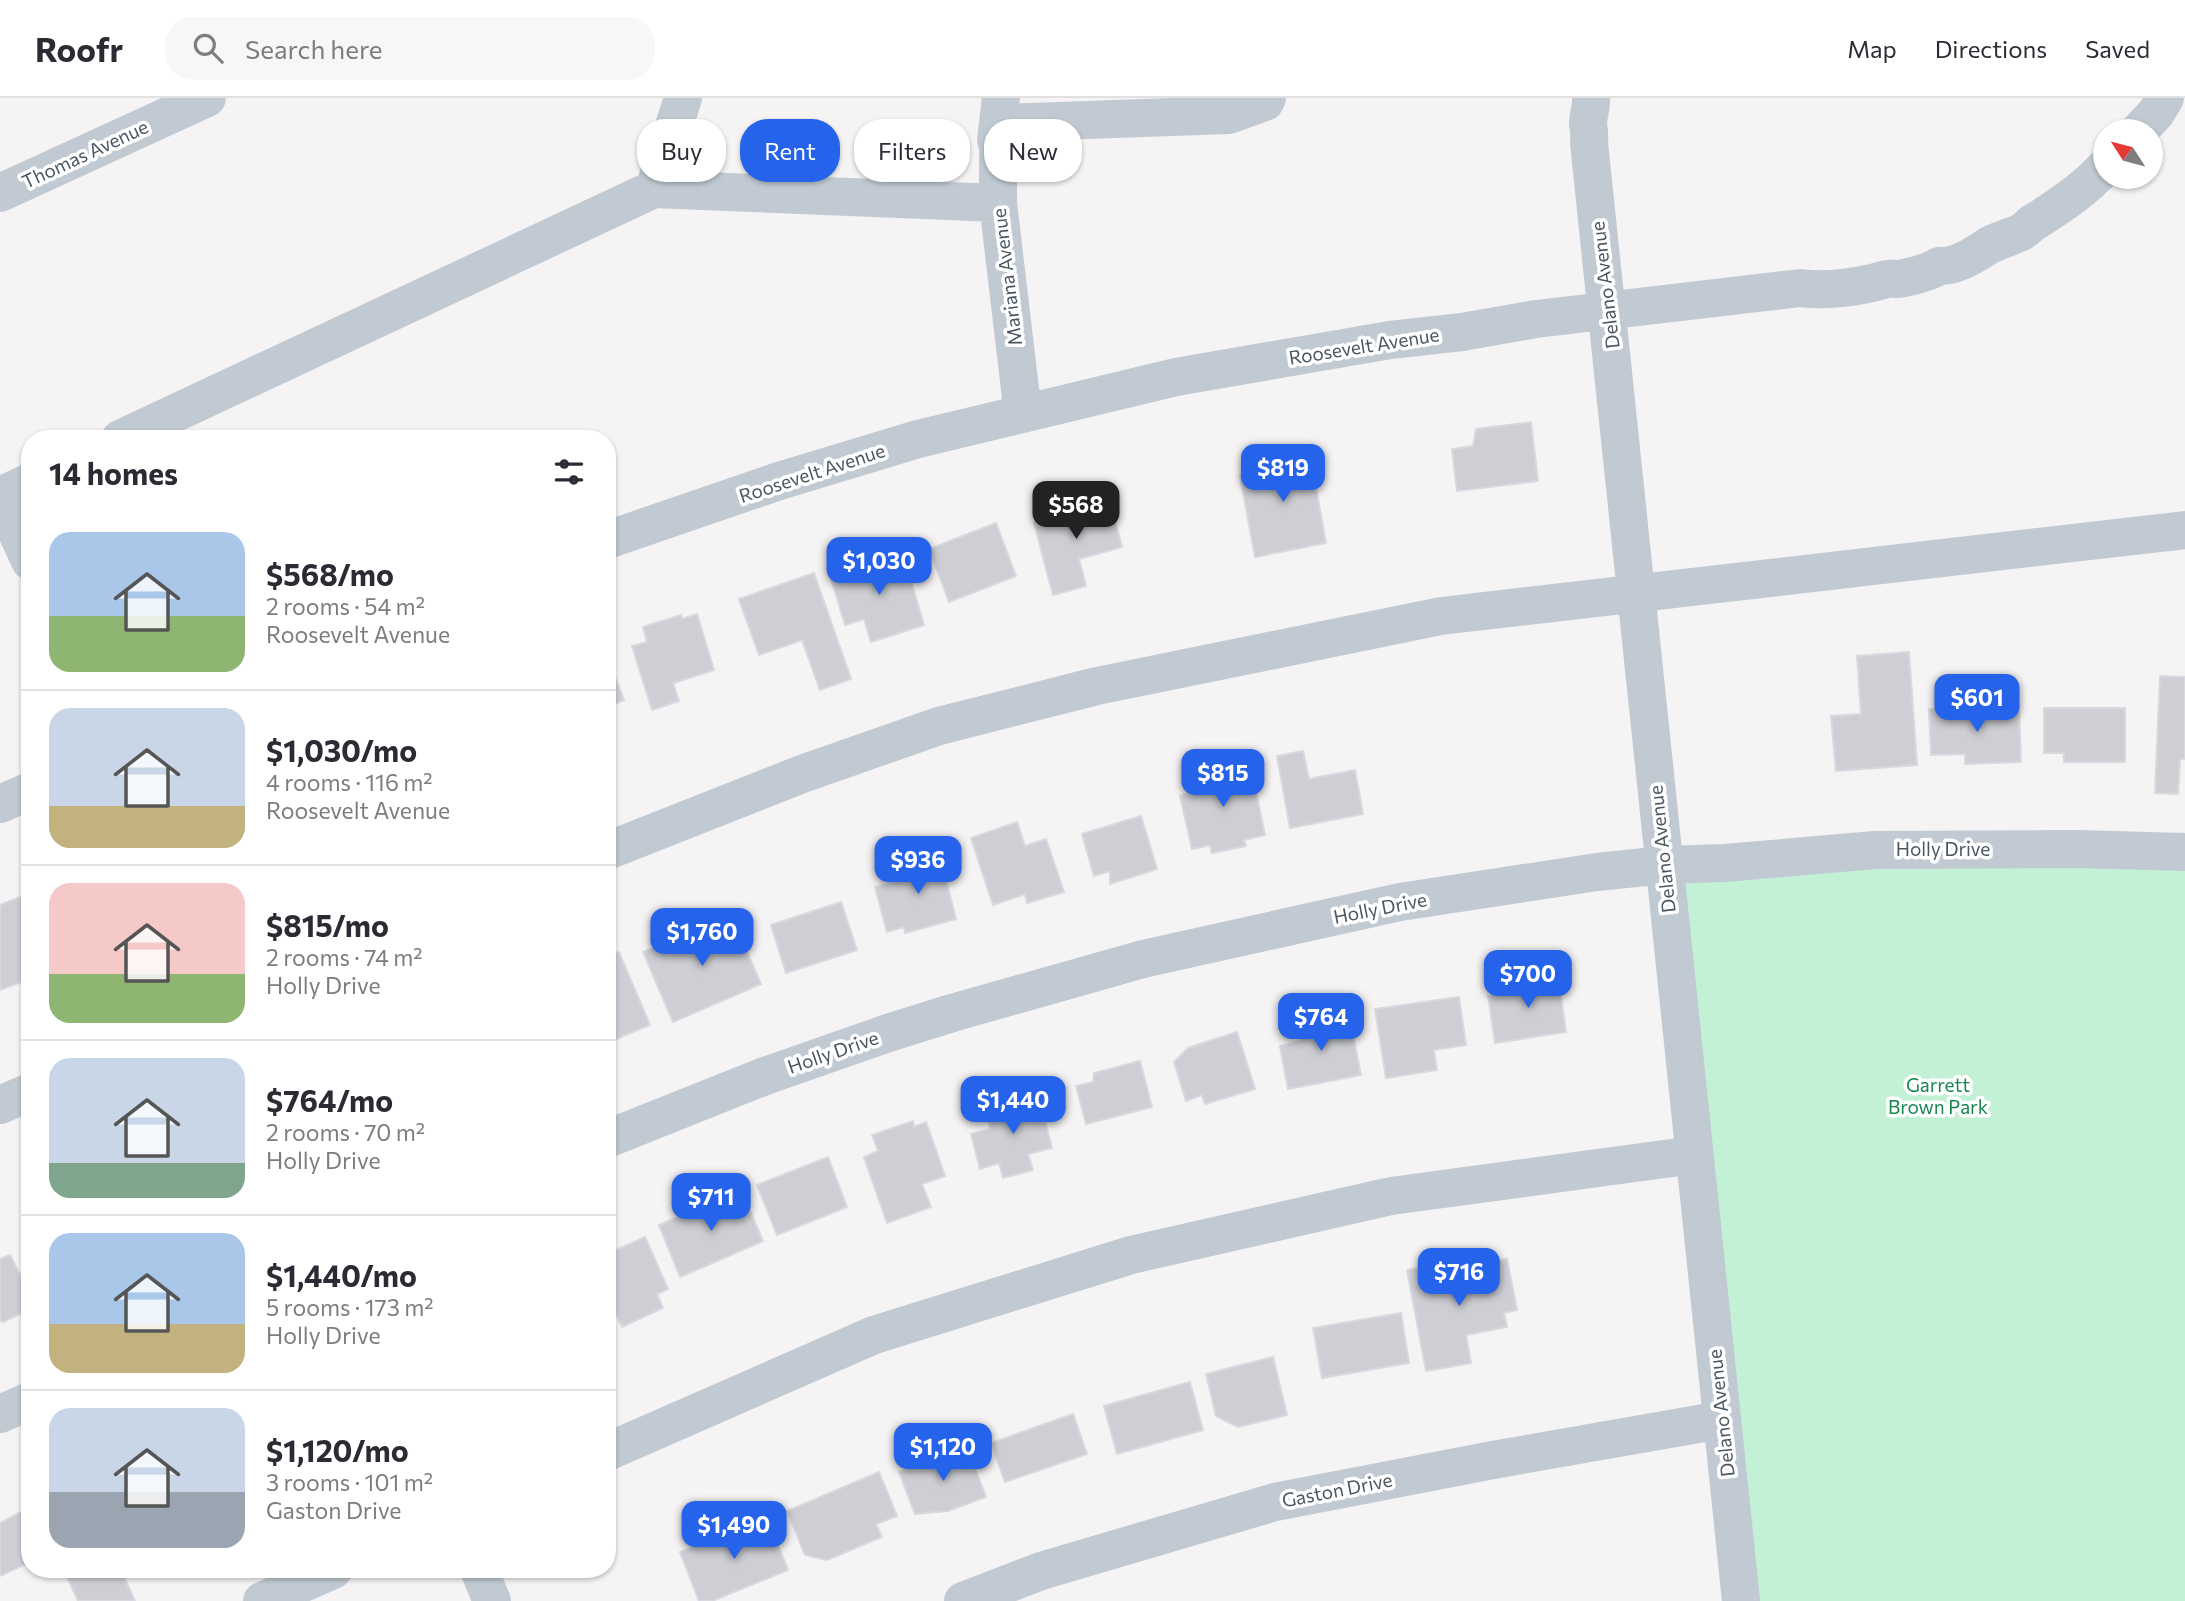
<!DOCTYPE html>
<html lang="en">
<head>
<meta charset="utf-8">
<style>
  body { margin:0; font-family:Commissioner,sans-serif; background:#f7f7f7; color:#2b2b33; height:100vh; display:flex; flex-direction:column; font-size:26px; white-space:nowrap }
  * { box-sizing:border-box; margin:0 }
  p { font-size:23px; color:#7c7c81 }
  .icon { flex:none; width:38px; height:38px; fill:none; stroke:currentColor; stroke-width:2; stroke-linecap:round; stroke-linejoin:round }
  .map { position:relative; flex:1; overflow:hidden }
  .sheet { position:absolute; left:21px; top:332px; width:595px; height:1148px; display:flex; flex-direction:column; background:#fff; border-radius:28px; box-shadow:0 2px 5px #0004 }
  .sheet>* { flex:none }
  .top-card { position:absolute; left:637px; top:21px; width:665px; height:63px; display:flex; gap:14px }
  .needle { width:46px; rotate:306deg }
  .controls { position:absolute; left:2093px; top:21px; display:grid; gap:14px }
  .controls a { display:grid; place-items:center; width:70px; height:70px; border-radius:50%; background:#fff; box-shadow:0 2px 5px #0004; font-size:35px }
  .price { position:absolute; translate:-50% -60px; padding:0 16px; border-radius:14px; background:#2563eb; color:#fff; font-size:23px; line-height:46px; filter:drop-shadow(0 2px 4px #0008) }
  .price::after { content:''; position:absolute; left:50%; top:42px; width:21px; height:16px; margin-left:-10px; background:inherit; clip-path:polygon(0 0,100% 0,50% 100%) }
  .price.active { background:#222; color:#fff }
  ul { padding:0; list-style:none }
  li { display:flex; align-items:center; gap:21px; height:175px; padding:0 28px }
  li+li { border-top:2px solid #e1e1e2 }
  li span { display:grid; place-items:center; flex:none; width:196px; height:140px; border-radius:21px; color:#555 }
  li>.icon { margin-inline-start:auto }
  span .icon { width:84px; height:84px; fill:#fffc; stroke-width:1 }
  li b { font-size:30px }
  h2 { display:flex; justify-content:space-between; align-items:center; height:84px; padding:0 28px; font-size:30px }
  .chip { padding:0 24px; border-radius:28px; background:#fff; box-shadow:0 2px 5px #0004; font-size:24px; line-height:63px }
  .chip.active { background:#2563eb; color:#fff }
  header { display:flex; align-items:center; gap:42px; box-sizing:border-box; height:98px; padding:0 35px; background:#fff; border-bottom:2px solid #e1e1e2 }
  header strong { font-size:33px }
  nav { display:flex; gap:38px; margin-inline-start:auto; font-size:24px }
  .search { width:490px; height:63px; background:#f7f7f7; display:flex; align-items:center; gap:18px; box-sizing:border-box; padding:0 24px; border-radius:28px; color:#7c7c81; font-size:26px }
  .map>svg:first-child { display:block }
</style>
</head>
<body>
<header>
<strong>Roofr</strong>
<div class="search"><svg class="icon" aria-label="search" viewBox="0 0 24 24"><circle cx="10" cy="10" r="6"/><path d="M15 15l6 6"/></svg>Search here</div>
<nav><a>Map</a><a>Directions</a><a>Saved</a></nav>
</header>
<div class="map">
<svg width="2185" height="1503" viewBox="0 0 2185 1503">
  <rect width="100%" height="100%" fill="#f5f3f3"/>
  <path fill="#c3f1d5" d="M2185,754V1503H1747L1664,767Z"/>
  <path fill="#cdcfd5" stroke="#d7d9de" stroke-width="2" d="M1531,324L1538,383L1457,393L1452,351L1473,348L1476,331Z
    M1292,353L1293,359L1310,356L1326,445L1255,459L1240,378L1254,375L1252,361Z
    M1108,396L1122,449L1079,461L1086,488L1053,497L1034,425L1067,417L1065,407Z
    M996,425L1016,478L949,504L929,451Z
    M903,455L924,527L871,544L864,521L845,527L830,477Z
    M814,475L851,581L820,592L802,542L759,557L739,501Z
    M697,516L714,572L673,585L679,603L652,612L632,548L647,544L643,529L681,517L682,521Z
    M1909,554L1917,667L1836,673L1831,618L1861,616L1857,558Z
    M607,559L624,602L607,609Z
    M2160,578L2185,579V661H2180L2178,696L2155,695Z
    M2019,607L2021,664L1965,666V656L1931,657L1929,611Z
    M2044,610H2125V664H2064V655H2044Z
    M1303,653L1309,681L1355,672L1363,716L1290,730L1277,658Z
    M1250,665L1265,737L1244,742L1246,748L1212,755L1210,747L1192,751L1180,698L1190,695L1186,679Z
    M1141,718L1157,771L1110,786V773L1094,778L1082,736Z
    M1017,724L1025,748L1046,741L1064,794L1027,805L1025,796L993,807L971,740Z
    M938,750L956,821L905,835L904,829L887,834L875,789L910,780L905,759Z
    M20,799L30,825V898L24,883L0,892V807Z
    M841,804L857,852L786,875L771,827Z
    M731,817L761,886L673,924L643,854Z
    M619,854L650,927L607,945V859Z
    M1558,877L1566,934L1495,945L1488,898L1507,896L1505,884Z
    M1459,899L1466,947L1434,952L1437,972L1386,980L1375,911Z
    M1349,917L1361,977L1288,991L1280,948L1300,943L1296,927Z
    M1237,934L1255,991L1205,1006L1202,997L1186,1003L1174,964L1188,950Z
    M1140,963L1152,1009L1086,1026L1076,988L1093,984L1094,975Z
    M1038,996L1052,1050L1028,1056L1033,1072L1003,1080L999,1065L980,1071L971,1036L990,1031L985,1010Z
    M913,1023L914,1029L926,1024L945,1078L922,1086L931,1109L887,1125L864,1059L878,1053L872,1037Z
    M828,1059L847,1109L777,1137L757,1087Z
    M741,1092L763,1143L680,1179L659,1127Z
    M30,1118V1138L22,1121Z
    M645,1139L668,1191L657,1196L663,1210L622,1229L613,1209L607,1212V1156Z
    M10,1157L30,1197V1211L3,1224L0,1222V1161Z
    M1507,1161L1517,1212L1504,1215L1507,1229L1466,1237L1471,1265L1426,1273L1407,1172L1438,1166L1440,1174Z
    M1401,1215L1409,1265L1322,1280L1313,1230Z
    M1273,1259L1287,1317L1238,1329L1216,1318L1206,1276Z
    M1190,1284L1203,1332L1117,1356L1104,1308Z
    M1073,1316L1087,1356L1005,1384L991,1345Z
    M967,1349L986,1399L948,1413L915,1416L899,1374Z
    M879,1374L897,1418L876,1426L882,1439L827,1462L805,1457L787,1413Z
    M23,1413L30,1426V1464L0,1478V1425Z
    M767,1419L788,1472L712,1503H699L680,1454Z
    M64,1472H121L135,1503H78Z"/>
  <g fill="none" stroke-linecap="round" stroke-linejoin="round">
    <path stroke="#c1cad2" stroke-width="38" d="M1001,0L996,42L998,49V105L1023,316
      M1591,0C1592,9 1588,17 1588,26C1589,33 1590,38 1589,45C1643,531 1688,1017 1741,1503
      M999,25L1229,17L1265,4L1267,0
      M2139,33L2156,15L2165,0
      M654,91L683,0
      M0,95L207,0
      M120,341L654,91L998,105
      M0,397L30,463
      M0,398L30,384
      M607,442L779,383L918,341L1176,279L1390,242L1462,234L1536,221L1801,190C1827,194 1864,188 1887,181C1893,180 1898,182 1904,180C1913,178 1932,173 1939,168C1955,169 1975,157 1988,148C1998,142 2013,139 2023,133C2028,130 2031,125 2036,123C2061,107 2085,91 2105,69
      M0,706L30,693
      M607,753L802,676L939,628L1097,588L1441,518L2185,432
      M0,1007L30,994
      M607,1041L765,978L888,935L952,915L1143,861L1400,804L1597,774L1664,767L1725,765L1875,752L2076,751L2185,754
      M0,1316L30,1303
      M607,1354L874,1237L1131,1157L1391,1098L1694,1057
      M479,1472L492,1503
      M262,1503L333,1472
      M963,1503L1041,1473L1275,1404L1493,1362L1721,1322"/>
  </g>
  <g text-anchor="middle" stroke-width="7" stroke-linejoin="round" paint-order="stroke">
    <g font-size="19" fill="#4a5661" stroke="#fff">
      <text transform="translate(85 56) rotate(-25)" y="7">Thomas Avenue</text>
      <text transform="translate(1007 179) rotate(-97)" y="7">Mariana Avenue</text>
      <text transform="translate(1605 187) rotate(-97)" y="7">Delano Avenue</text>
      <text transform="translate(1364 248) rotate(-9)" y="7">Roosevelt Avenue</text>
      <text transform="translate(812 375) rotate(-18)" y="7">Roosevelt Avenue</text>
      <text transform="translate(1662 751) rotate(-96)" y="7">Delano Avenue</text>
      <text x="1943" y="758">Holly Drive</text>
      <text transform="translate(1380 810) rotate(-11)" y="7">Holly Drive</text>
      <text transform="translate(833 954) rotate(-19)" y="7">Holly Drive</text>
      <text transform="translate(1721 1315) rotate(-96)" y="7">Delano Avenue</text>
      <text transform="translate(1337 1392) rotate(-11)" y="7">Gaston Drive</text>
    </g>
    <g font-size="19" fill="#17864f" stroke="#fff">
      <text x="1938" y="994">Garrett<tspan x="1938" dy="22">Brown Park</tspan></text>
    </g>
  </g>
</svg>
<div class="controls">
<a><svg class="needle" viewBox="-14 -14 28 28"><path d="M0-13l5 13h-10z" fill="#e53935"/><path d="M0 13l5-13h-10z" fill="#7c7c81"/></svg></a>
</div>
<b class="price" style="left:1283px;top:406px">$819</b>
<b class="price active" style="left:1076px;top:443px">$568</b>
<b class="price" style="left:879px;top:499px">$1,030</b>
<b class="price" style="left:1977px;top:636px">$601</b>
<b class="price" style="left:1223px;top:711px">$815</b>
<b class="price" style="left:918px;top:798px">$936</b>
<b class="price" style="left:702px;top:870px">$1,760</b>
<b class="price" style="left:1528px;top:912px">$700</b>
<b class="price" style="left:1321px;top:955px">$764</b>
<b class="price" style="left:1013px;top:1038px">$1,440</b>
<b class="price" style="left:711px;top:1135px">$711</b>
<b class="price" style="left:1459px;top:1210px">$716</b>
<b class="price" style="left:943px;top:1385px">$1,120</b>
<b class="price" style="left:734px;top:1463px">$1,490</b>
<div class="top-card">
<a class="chip">Buy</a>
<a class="chip active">Rent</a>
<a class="chip">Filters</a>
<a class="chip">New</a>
</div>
<section class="sheet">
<h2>14 homes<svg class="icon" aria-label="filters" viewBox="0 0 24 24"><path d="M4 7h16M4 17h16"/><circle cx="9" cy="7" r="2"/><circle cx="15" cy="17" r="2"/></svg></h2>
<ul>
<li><span style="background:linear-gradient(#a9c7e8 60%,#8fb573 0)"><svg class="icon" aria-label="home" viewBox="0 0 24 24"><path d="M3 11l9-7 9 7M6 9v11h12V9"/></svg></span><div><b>$568/mo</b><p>2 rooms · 54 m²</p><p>Roosevelt Avenue</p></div></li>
<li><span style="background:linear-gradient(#c9d6e8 70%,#c2b280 0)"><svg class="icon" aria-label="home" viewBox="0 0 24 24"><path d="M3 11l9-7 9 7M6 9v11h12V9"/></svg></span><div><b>$1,030/mo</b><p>4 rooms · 116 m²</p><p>Roosevelt Avenue</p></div></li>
<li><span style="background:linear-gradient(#f6c9c9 65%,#8fb573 0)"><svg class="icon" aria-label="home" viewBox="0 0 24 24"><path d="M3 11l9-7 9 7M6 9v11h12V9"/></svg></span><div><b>$815/mo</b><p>2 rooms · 74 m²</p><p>Holly Drive</p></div></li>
<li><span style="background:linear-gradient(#c9d6e8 75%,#7fa58c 0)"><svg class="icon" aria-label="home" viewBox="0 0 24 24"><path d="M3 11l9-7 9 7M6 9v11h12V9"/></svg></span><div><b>$764/mo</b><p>2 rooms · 70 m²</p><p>Holly Drive</p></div></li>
<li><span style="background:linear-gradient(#a9c7e8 65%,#c2b280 0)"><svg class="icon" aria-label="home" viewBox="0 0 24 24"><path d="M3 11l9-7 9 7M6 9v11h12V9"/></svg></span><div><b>$1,440/mo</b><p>5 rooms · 173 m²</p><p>Holly Drive</p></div></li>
<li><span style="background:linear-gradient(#c9d6e8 60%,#9aa5b1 0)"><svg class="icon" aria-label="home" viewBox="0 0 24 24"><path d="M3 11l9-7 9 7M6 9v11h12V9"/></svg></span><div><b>$1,120/mo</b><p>3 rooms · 101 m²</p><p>Gaston Drive</p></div></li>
</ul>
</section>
</div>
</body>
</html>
